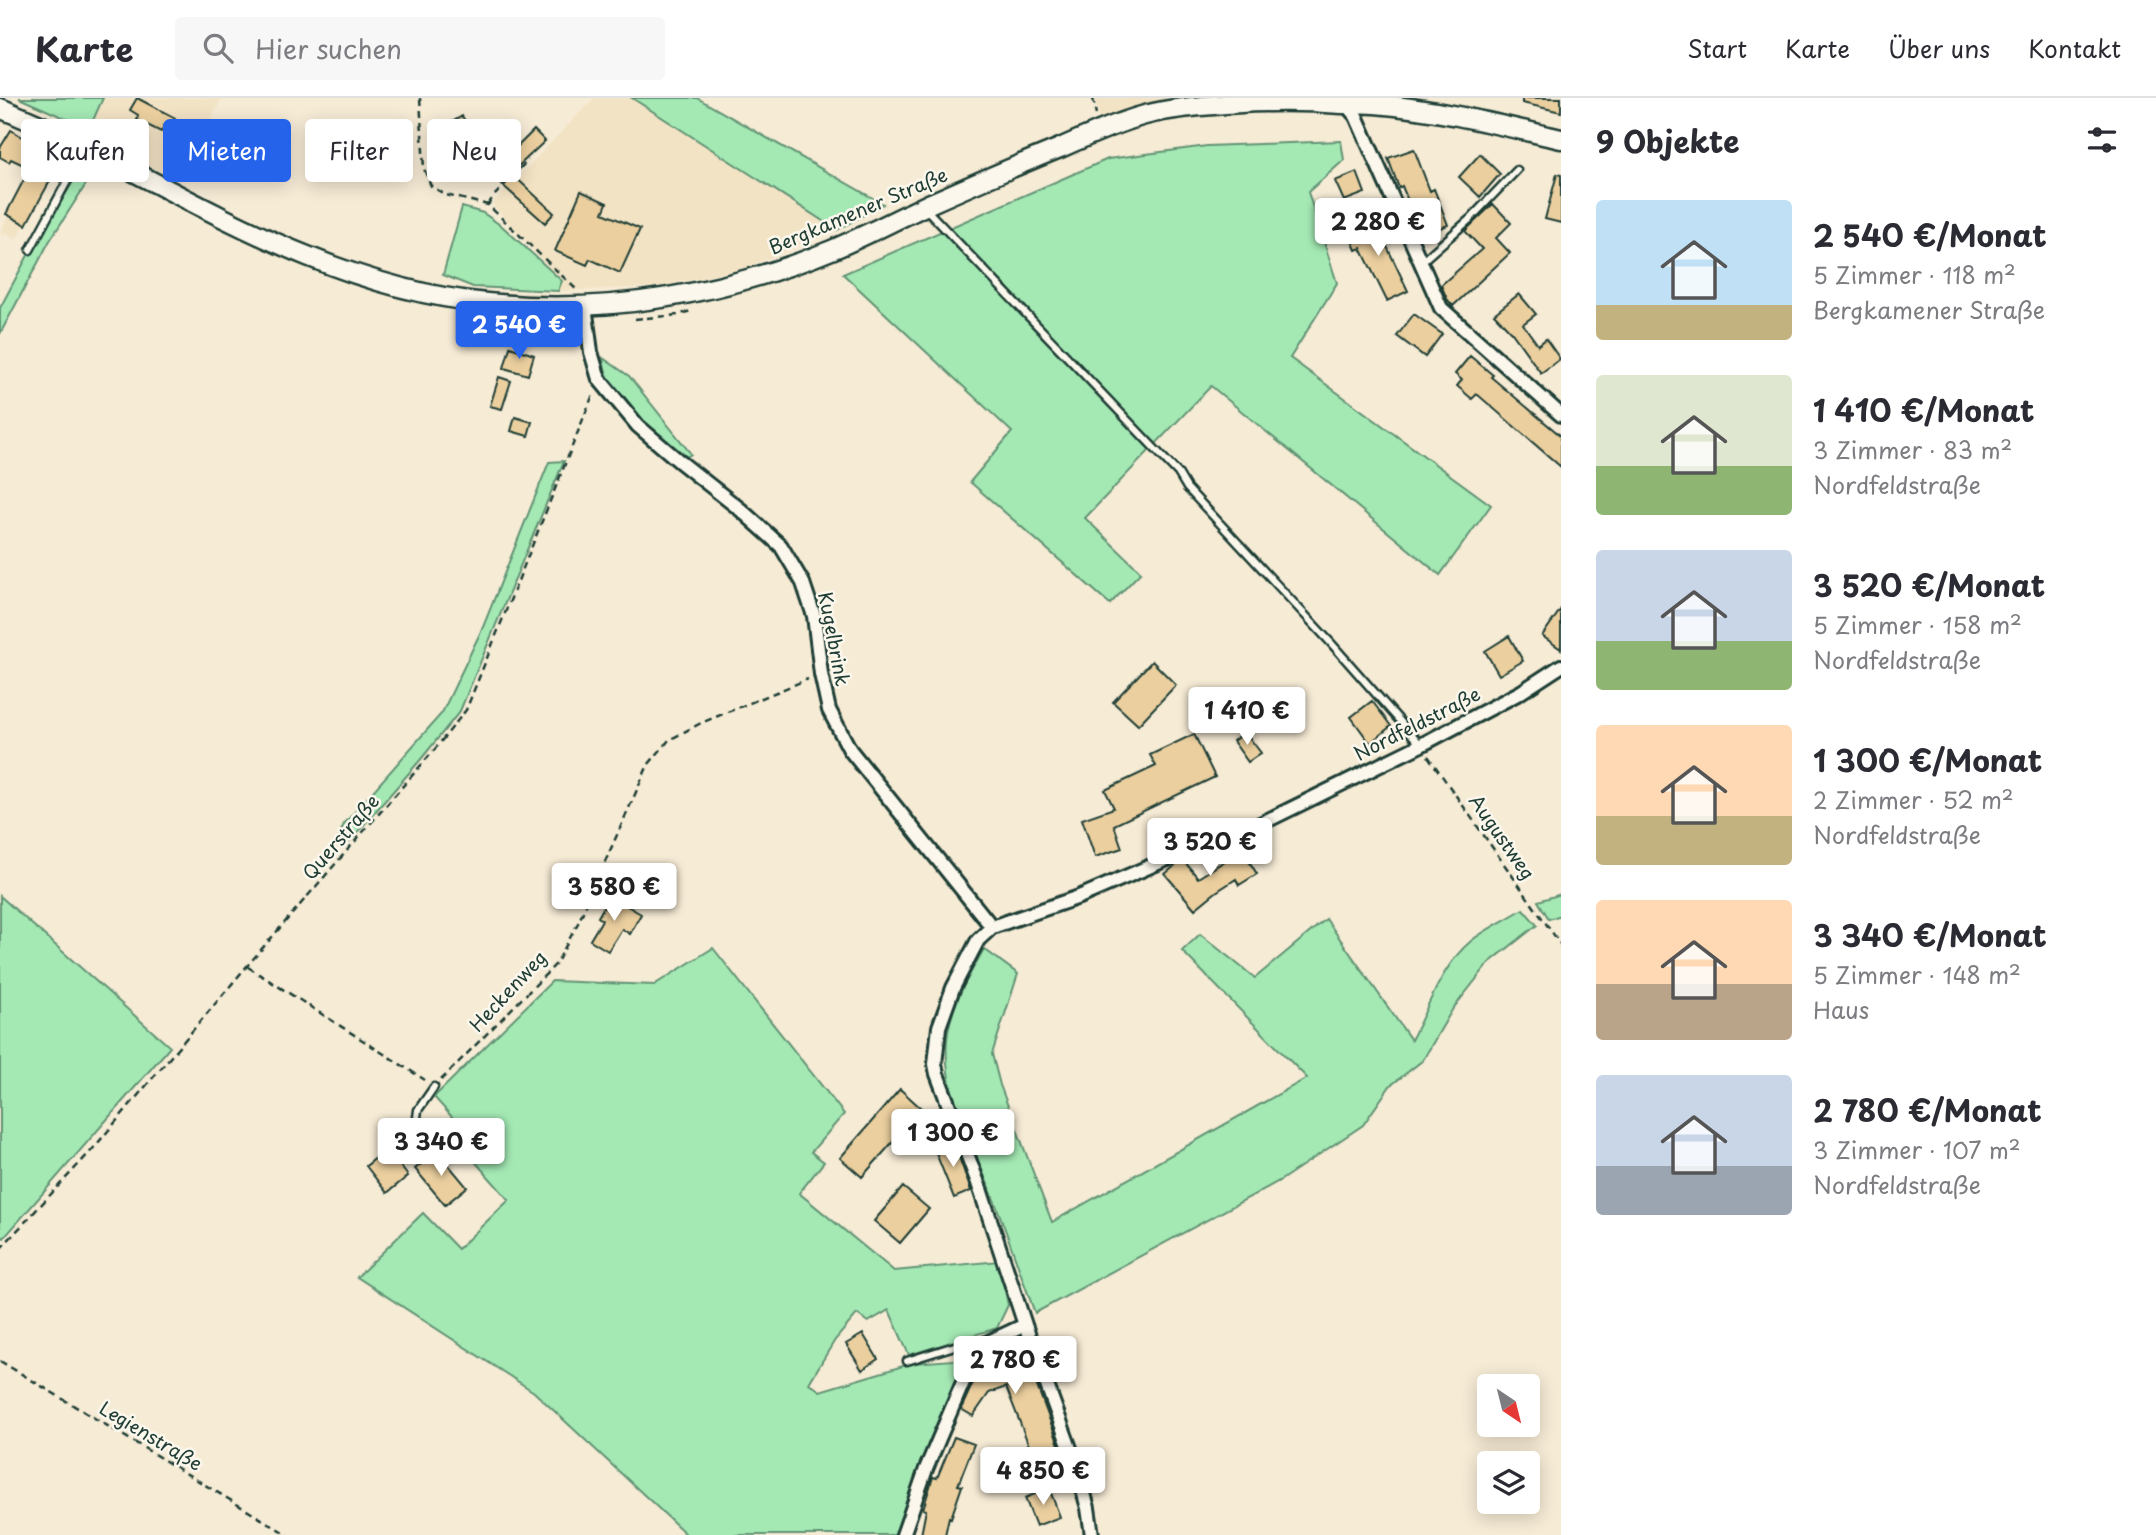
<!DOCTYPE html>
<html lang="de">
<head>
<meta charset="utf-8">
<style>
  body { margin:0; font-family:"Playpen Sans",sans-serif; background:#f7f7f7; color:#2b2b33; height:100vh; display:flex; flex-direction:column; font-size:26px; white-space:nowrap }
  * { box-sizing:border-box; margin:0 }
  p { font-size:23px; color:#7c7c81 }
  .icon { flex:none; width:38px; height:38px; fill:none; stroke:currentColor; stroke-width:2; stroke-linecap:round; stroke-linejoin:round }
  .map { position:relative; flex:1; overflow:hidden }
  .panel { display:flex; flex-direction:column; background:#fff; width:595px }
  .panel>* { flex:none }
  .top-card { position:absolute; left:21px; top:21px; width:665px; height:63px; display:flex; gap:14px }
  .needle { width:46px; rotate:145deg }
  .controls { position:absolute; left:1477px; top:1276px; display:grid; gap:14px }
  .controls a { display:grid; place-items:center; width:63px; height:63px; border-radius:7px; background:#fff; box-shadow:0 4px 18px #0003; font-size:35px }
  .price { position:absolute; translate:-50% -60px; padding:0 16px; border-radius:7px; background:#fff; color:#222; font-size:23px; line-height:46px; filter:drop-shadow(0 2px 4px #0008) }
  .price::after { content:''; position:absolute; left:50%; top:42px; width:21px; height:16px; margin-left:-10px; background:inherit; clip-path:polygon(0 0,100% 0,50% 100%) }
  .price.selected { background:#2563eb; color:#fff }
  ul { padding:0; list-style:none }
  li { display:flex; align-items:center; gap:21px; height:175px; padding:0 35px }
  li span { display:grid; place-items:center; flex:none; width:196px; height:140px; border-radius:7px; color:#555 }
  li>.icon { margin-inline-start:auto }
  span .icon { width:84px; height:84px; fill:#fffc; stroke-width:1 }
  li b { font-size:30px }
  h2 { display:flex; justify-content:space-between; align-items:center; height:84px; padding:0 35px; font-size:30px }
  .chip { padding:0 24px; border-radius:7px; background:#fff; box-shadow:0 4px 18px #0003; font-size:24px; line-height:63px }
  .chip.selected { background:#2563eb; color:#fff }
  header { display:flex; align-items:center; gap:42px; box-sizing:border-box; height:98px; padding:0 35px; background:#fff; border-bottom:2px solid #e1e1e2 }
  header strong { font-size:33px }
  nav { display:flex; gap:38px; margin-inline-start:auto; font-size:24px }
  .search { width:490px; height:63px; background:#f7f7f7; display:flex; align-items:center; gap:18px; box-sizing:border-box; padding:0 24px; border-radius:7px; color:#7c7c81; font-size:26px }
  main { display:flex; flex:1; min-height:0 }
  .map>svg:first-child { display:block }
</style>
</head>
<body>
<header>
<strong>Karte</strong>
<div class="search"><svg class="icon" aria-label="search" viewBox="0 0 24 24"><circle cx="10" cy="10" r="6"/><path d="M15 15l6 6"/></svg>Hier suchen</div>
<nav><a>Start</a><a>Karte</a><a>Über uns</a><a>Kontakt</a></nav>
</header>
<main>
<div class="map">
<svg width="1561" height="1437" viewBox="0 0 1561 1437">
  <rect width="100%" height="100%" fill="#f6ebd5"/>
  <filter id="ink" filterUnits="userSpaceOnUse"><feTurbulence type="fractalNoise" baseFrequency=".0143" numOctaves="2"/><feDisplacementMap in="SourceGraphic" scale="14" xChannelSelector="R" yChannelSelector="G"/><feConvolveMatrix kernelMatrix="1 2 1 2 8 2 1 2 1" color-interpolation-filters="sRGB"/></filter>
  <g filter="url(#ink)">
    <path fill="#f3e3c5" d="M103,0H222L180,83L86,38Z
      M594,0H632L837,132L745,170L658,189L558,193L561,183L492,106Z
      M1095,0H1313L1101,26Z
      M8,117L25,126L16,141L6,136L4,137L0,135Z"/>
    <path fill="#a4e9b4" stroke="#629374" stroke-width="2" d="M19,0H103L86,38L66,28L69,22Z
      M632,0H697L883,106L837,132Z
      M1341,43L1344,62L1308,94L1337,185L1290,260L1491,407L1440,477L1211,288L1085,420L1141,474L1110,506L970,384L1012,334L843,176L1108,61L1207,48Z
      M84,66L88,83L49,144L0,236V210L27,159Z
      M462,109L483,115L503,129L562,183L558,193L473,189L443,177Z
      M603,260L629,278L691,356L685,360C657,334 607,300 603,260Z
      M564,363L460,613L422,660L349,744L339,738L344,726L442,615L483,529L549,364Z
      M1561,796V817L1549,821L1538,803Z
      M0,798L170,949L4,1140L0,1137Z
      M1523,811L1537,827L1489,865L1452,912L1423,962L1390,988L1363,1027L1281,1082L1035,1215C1020,1175 1007,1134 991,1094C972,1044 939,990 948,934C953,904 969,877 984,851L1018,876L992,956L1000,987L1052,1124L1307,980L1182,853L1200,836L1255,880L1326,821L1411,942C1429,909 1441,868 1471,843C1486,831 1506,822 1523,811Z
      M713,850L844,1016L811,1054L824,1064L799,1095L894,1173L999,1163L1008,1207L997,1230L909,1257L889,1212L868,1224L857,1216L835,1242L809,1285L820,1293L913,1265L966,1261L895,1437H687L534,1294L357,1179L423,1115L458,1151L509,1102L463,1050L471,1040L434,999L552,883L654,887Z"/>
    <path fill="#ebcf9f" stroke="#1f3d34" stroke-width="2" d="M137,0L175,20L169,31L164,28L161,34L137,22L138,17L130,12Z
      M1522,0H1561V14L1522,5Z
      M462,18L492,68L476,78L445,28Z
      M11,32L41,50L43,48L56,56L44,77L51,81L26,127L6,116L30,70L11,61L9,64L0,59V50Z
      M534,32L545,43L511,75L554,115L545,125L490,76Z
      M1414,51L1430,93L1434,91L1448,127L1422,137L1402,88L1399,90L1388,60Z
      M1480,56L1500,76L1480,99L1459,79Z
      M1357,74L1365,95L1344,103L1335,83Z
      M1557,76L1561,77V125L1545,121Z
      M581,93L607,105L603,115L640,131L620,175L590,161L587,167L555,153Z
      M1493,106L1511,125L1496,140L1510,155L1453,208L1447,201L1441,187L1482,151L1465,133Z
      M1373,119L1408,193L1387,203L1361,150L1356,152L1347,131Z
      M1519,196L1536,216L1523,226L1538,247L1546,241L1560,261L1541,275L1512,235L1494,216Z
      M1414,216L1442,236L1425,259L1397,238Z
      M510,249L534,257L528,277L504,270Z
      M1470,258L1493,277L1491,279L1561,338V369L1477,296L1472,301L1457,288L1462,282L1455,276Z
      M499,279L511,283L502,311L490,308Z
      M515,319L532,324L528,338L511,333Z
      M1561,511V551L1542,538Z
      M1509,538L1523,563L1499,577L1485,553Z
      M1152,563L1176,587L1138,627L1113,604Z
      M1372,603L1391,628L1370,645L1351,619Z
      M1245,634L1261,655L1248,664L1233,643Z
      M1194,636L1215,679L1114,727L1122,750L1095,759L1082,721L1114,710L1105,692L1156,668L1150,657Z
      M1242,752L1257,776L1239,787L1236,781L1216,794L1195,811L1165,776L1177,766L1184,763L1198,780Z
      M610,798L641,816L630,836L622,831L608,853L590,842L602,822L598,819Z
      M900,991L922,1011L862,1079L840,1060Z
      M953,1042L971,1093L954,1100L934,1050Z
      M387,1051L408,1078L387,1095L366,1068Z
      M437,1053L467,1089L445,1107L415,1071Z
      M903,1089L929,1111L900,1145L874,1123Z
      M863,1236L878,1261L862,1272L846,1246Z
      M1020,1243L1061,1352L1035,1363L1006,1289L989,1295L973,1318L961,1311L986,1256Z
      M954,1339L974,1346L958,1387L962,1388L951,1420L949,1419L945,1437H921L926,1412L923,1411L933,1379L937,1380Z
      M1049,1390L1060,1419L1036,1428L1025,1400Z"/>
    <g fill="none" stroke-linecap="round" stroke-linejoin="round">
      <defs>
        <path id="lane" d="M925,110L1178,375L1187,390L1331,545L1421,647
          M30,152L84,52
          M1420,165L1470,121L1517,72
          M412,1057L418,1012L434,989
          M907,1263L964,1245L978,1249"/>
        <path id="street" d="M1343,3L1356,18L1441,210L1561,317
          M585,208L591,254L599,281L638,328L679,363L741,412L781,448L803,485L814,518L821,576L829,612L850,652L992,829
          M903,1437L926,1371L978,1249L1025,1227
          M1092,1437L1088,1410L1075,1364L1025,1227L978,1085L937,976L935,966L939,929L953,890L978,842L992,829L1079,799L1195,749L1254,729L1421,647L1521,594L1561,568"/>
        <path id="secondary" d="M0,10C23,20 46,29 68,40C202,107 335,191 487,205C607,217 723,197 834,151C867,137 899,120 931,105C974,86 1017,67 1060,50C1087,38 1116,25 1145,17C1171,10 1200,8 1226,6C1266,3 1302,3 1342,6C1353,6 1364,5 1375,6C1437,11 1500,27 1561,41"/>
      </defs>
      <use href="#lane" stroke="#1f3d34" stroke-width="11"/>
      <use href="#street" stroke="#1f3d34" stroke-width="18"/>
      <use href="#secondary" stroke="#1f3d34" stroke-width="23"/>
      <path stroke="#1f3d34" stroke-width="2.5" stroke-dasharray="7 5" stroke-linecap="butt" d="M420,0L424,71L431,88L446,97L488,107L578,193
        M1093,0L1096,17
        M488,107L493,99L528,62
        M635,221L678,217L694,212
        M1428,658L1561,847
        M248,869L425,982
        M441,982L556,866L578,825L648,667L669,642L701,625L808,581
        M0,1151L92,1052L247,868L435,651L466,612L594,294
        M0,1263L288,1437"/>
      <use href="#lane" stroke="#fbf7ec" stroke-width="6"/>
      <use href="#street" stroke="#fbf7ec" stroke-width="12"/>
      <use href="#secondary" stroke="#fbf7ec" stroke-width="18"/>
    </g>
  </g>
  <g text-anchor="middle" stroke-width="5" stroke-linejoin="round" paint-order="stroke">
    <g font-size="19" fill="#1f3d34" stroke="#fbf7ec">
      <text transform="translate(858 113) rotate(-23)" y="7">Bergkamener Straße</text>
      <text transform="translate(834 541) rotate(79)" y="7">Kugelbrink</text>
      <text transform="translate(1417 626) rotate(-27)" y="7">Nordfeldstraße</text>
      <text transform="translate(341 739) rotate(-49)" y="7">Querstraße</text>
      <text transform="translate(1502 739) rotate(55)" y="7">Augustweg</text>
      <text transform="translate(508 893) rotate(-47)" y="7">Heckenweg</text>
      <text transform="translate(151 1338) rotate(31)" y="7">Legienstraße</text>
    </g>
  </g>
</svg>
<div class="controls">
<a><svg class="needle" viewBox="-14 -14 28 28"><path d="M0-13l5 13h-10z" fill="#e53935"/><path d="M0 13l5-13h-10z" fill="#7c7c81"/></svg></a>
<a><svg class="icon" aria-label="layers" viewBox="0 0 24 24"><path d="M12 4l9 5-9 5-9-5zM3 14l9 5 9-5"/></svg></a>
</div>
<b class="price" style="left:1378px;top:160px">2 280 €</b>
<b class="price selected" style="left:519px;top:263px">2 540 €</b>
<b class="price" style="left:1247px;top:649px">1 410 €</b>
<b class="price" style="left:1210px;top:780px">3 520 €</b>
<b class="price" style="left:614px;top:825px">3 580 €</b>
<b class="price" style="left:953px;top:1071px">1 300 €</b>
<b class="price" style="left:441px;top:1080px">3 340 €</b>
<b class="price" style="left:1015px;top:1298px">2 780 €</b>
<b class="price" style="left:1043px;top:1409px">4 850 €</b>
<div class="top-card">
<a class="chip">Kaufen</a>
<a class="chip selected">Mieten</a>
<a class="chip">Filter</a>
<a class="chip">Neu</a>
</div>
</div>
<section class="panel">
<h2>9 Objekte<svg class="icon" aria-label="filters" viewBox="0 0 24 24"><path d="M4 7h16M4 17h16"/><circle cx="9" cy="7" r="2"/><circle cx="15" cy="17" r="2"/></svg></h2>
<ul>
<li><span style="background:linear-gradient(#bfe0f5 75%,#c2b280 0)"><svg class="icon" aria-label="home" viewBox="0 0 24 24"><path d="M3 11l9-7 9 7M6 9v11h12V9"/></svg></span><div><b>2 540 €/Monat</b><p>5 Zimmer · 118 m²</p><p>Bergkamener Straße</p></div></li>
<li><span style="background:linear-gradient(#dfe7d0 65%,#8fb573 0)"><svg class="icon" aria-label="home" viewBox="0 0 24 24"><path d="M3 11l9-7 9 7M6 9v11h12V9"/></svg></span><div><b>1 410 €/Monat</b><p>3 Zimmer · 83 m²</p><p>Nordfeldstraße</p></div></li>
<li><span style="background:linear-gradient(#c9d6e8 65%,#8fb573 0)"><svg class="icon" aria-label="home" viewBox="0 0 24 24"><path d="M3 11l9-7 9 7M6 9v11h12V9"/></svg></span><div><b>3 520 €/Monat</b><p>5 Zimmer · 158 m²</p><p>Nordfeldstraße</p></div></li>
<li><span style="background:linear-gradient(#ffd9b3 65%,#c2b280 0)"><svg class="icon" aria-label="home" viewBox="0 0 24 24"><path d="M3 11l9-7 9 7M6 9v11h12V9"/></svg></span><div><b>1 300 €/Monat</b><p>2 Zimmer · 52 m²</p><p>Nordfeldstraße</p></div></li>
<li><span style="background:linear-gradient(#ffd9b3 60%,#b9a48a 0)"><svg class="icon" aria-label="home" viewBox="0 0 24 24"><path d="M3 11l9-7 9 7M6 9v11h12V9"/></svg></span><div><b>3 340 €/Monat</b><p>5 Zimmer · 148 m²</p><p>Haus</p></div></li>
<li><span style="background:linear-gradient(#c9d6e8 65%,#9aa5b1 0)"><svg class="icon" aria-label="home" viewBox="0 0 24 24"><path d="M3 11l9-7 9 7M6 9v11h12V9"/></svg></span><div><b>2 780 €/Monat</b><p>3 Zimmer · 107 m²</p><p>Nordfeldstraße</p></div></li>
</ul>
</section>
</main>
</body>
</html>
